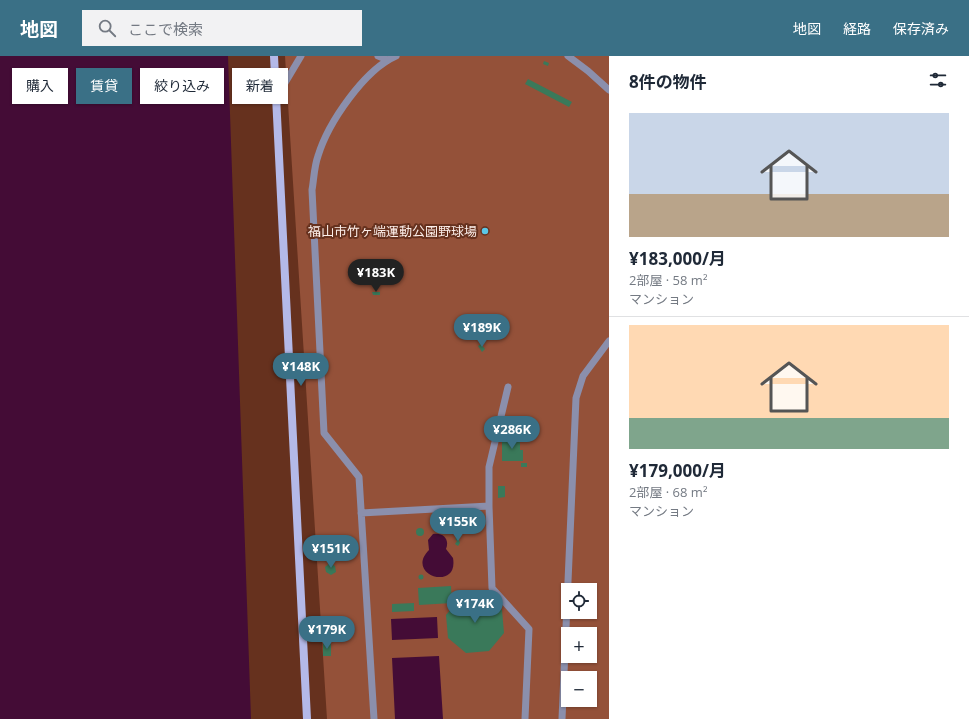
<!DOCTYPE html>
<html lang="ja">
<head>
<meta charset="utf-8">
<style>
  body { margin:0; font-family:"Open Sans","Noto Sans JP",sans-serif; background:#f2f2f3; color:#1f2937; height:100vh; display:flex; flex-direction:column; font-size:15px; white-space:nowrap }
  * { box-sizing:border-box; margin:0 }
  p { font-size:13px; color:#747a83 }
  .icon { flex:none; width:22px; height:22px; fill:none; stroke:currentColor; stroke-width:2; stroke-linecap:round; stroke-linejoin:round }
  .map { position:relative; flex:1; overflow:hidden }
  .side { display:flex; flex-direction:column; background:#fff; width:360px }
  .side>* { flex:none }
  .hud { position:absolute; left:12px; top:12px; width:380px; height:36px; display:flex; gap:8px }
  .controls { position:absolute; left:561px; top:527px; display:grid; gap:8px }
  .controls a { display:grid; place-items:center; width:36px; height:36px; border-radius:0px; background:#fff; box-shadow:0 1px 3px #0004; font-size:20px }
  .price { position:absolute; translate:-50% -34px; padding:0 9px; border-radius:14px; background:#3a7086; color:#fff; font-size:13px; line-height:26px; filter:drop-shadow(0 1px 2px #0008) }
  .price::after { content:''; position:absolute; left:50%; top:24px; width:12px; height:9px; margin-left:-6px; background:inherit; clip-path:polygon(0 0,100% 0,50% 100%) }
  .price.selected { background:#222; color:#fff }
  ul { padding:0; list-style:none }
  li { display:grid; align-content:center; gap:8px; height:212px; padding:0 20px }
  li+li { border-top:1px solid #e0e1e3 }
  li span { display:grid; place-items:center; height:124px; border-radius:0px; color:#555 }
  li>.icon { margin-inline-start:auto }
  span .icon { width:72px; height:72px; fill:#fffc; stroke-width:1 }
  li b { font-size:17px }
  h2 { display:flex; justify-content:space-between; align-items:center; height:48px; padding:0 20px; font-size:17px }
  .tag { padding:0 14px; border-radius:0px; background:#fff; box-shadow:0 1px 3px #0004; font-size:14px; line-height:36px }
  .tag.selected { background:#3a7086; color:#fff }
  header { display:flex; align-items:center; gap:24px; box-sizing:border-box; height:56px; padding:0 20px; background:#3a7086; color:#fff }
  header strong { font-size:19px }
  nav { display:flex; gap:22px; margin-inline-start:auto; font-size:14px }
  .search { width:280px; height:36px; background:#f2f2f3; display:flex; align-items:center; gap:10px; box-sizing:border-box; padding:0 14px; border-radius:0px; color:#747a83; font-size:15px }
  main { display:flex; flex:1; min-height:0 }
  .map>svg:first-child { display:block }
</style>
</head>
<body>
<header>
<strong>地図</strong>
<div class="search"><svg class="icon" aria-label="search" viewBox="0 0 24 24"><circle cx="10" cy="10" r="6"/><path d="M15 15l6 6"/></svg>ここで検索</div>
<nav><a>地図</a><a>経路</a><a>保存済み</a></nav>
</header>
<main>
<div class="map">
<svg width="609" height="663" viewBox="0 0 609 663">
  <rect width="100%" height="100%" fill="#66311e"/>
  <path fill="#945139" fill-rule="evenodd" d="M285,0H609V663H327ZM568,534H590V556H568ZM568,578H590V600H568ZM568,622H590V644H568Z"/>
  <path fill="#440c36" d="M0,0H228L251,663H0Z
    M433,478C443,476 450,483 446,493L453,502C459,536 404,519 429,494L428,484Z
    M437,561L438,582L392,584L391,563Z
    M439,600L443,663H395L392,602Z"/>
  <path fill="#3a795a" d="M544,5L549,7L548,10L543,8Z
    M528,23L572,46L569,51L525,28Z
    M372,236H380V239H373Z
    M481,288L485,293L482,296L478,290Z
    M520,381V394H523V405H502V382Z
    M521,407H527V411H521Z
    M498,430H505V441L498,442Z
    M460,456L461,467H444V457Z
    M416 476a4 4 0 1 1 8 0a4 4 0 1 1-8 0Z
    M458,481L460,487L458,490L455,488L457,485L455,483Z
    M330,507L335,510L336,516L331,519L326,516L325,511Z
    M418.5 521a2.5 2.5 0 1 1 5 0a2.5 2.5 0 1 1-5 0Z
    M451,530L452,547L419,549L418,532Z
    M484,539L502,554L504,577L489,595L466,597L448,582L446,559L461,541Z
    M414,547V555L392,556V548Z
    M323,588H331V600H323Z"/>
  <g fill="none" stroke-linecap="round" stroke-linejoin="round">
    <path stroke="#8b8fac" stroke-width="7" d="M378,0L388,4
      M568,0L588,15L609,34
      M276,42L301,0
      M489,450V411L508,331
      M361,457L489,450L492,532L529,573L525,663
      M374,663L359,421L324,377L312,134C314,123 314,111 318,100C328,67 364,14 396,0
      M562,663L576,342L583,320L609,285"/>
    <path stroke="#b4b9e8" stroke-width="8" d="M274,0L307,663"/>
  </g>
  <circle fill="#5bc7e7" stroke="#66311e" stroke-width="1.5" cx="485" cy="175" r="4"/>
  <g text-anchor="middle" stroke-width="4" stroke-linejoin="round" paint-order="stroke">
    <g font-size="13" fill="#fceee9" stroke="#66311e" text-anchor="end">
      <text x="477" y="180">福山市竹ヶ端運動公園野球場</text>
    </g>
  </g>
</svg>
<div class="controls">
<a><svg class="icon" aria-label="locate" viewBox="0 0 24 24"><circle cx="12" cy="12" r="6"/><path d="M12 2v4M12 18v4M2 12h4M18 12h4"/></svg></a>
<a>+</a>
<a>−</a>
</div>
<b class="price selected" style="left:376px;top:237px">¥183K</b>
<b class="price" style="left:482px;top:292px">¥189K</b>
<b class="price" style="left:301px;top:331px">¥148K</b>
<b class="price" style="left:512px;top:394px">¥286K</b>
<b class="price" style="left:458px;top:486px">¥155K</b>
<b class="price" style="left:331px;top:513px">¥151K</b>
<b class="price" style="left:475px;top:568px">¥174K</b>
<b class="price" style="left:327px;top:594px">¥179K</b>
<div class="hud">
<a class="tag">購入</a>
<a class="tag selected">賃貸</a>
<a class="tag">絞り込み</a>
<a class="tag">新着</a>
</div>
</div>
<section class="side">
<h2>8件の物件<svg class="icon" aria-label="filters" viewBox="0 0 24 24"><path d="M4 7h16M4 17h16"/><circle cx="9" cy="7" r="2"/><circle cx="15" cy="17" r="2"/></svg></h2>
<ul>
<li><span style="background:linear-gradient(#c9d6e8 65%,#b9a48a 0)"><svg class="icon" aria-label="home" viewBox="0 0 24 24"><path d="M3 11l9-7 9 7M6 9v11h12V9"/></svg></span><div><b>¥183,000/月</b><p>2部屋 · 58 m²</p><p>マンション</p></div></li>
<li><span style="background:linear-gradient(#ffd9b3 75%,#7fa58c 0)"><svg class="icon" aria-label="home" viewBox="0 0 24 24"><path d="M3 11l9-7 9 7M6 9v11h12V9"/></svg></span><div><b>¥179,000/月</b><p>2部屋 · 68 m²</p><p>マンション</p></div></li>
</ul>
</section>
</main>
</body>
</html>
